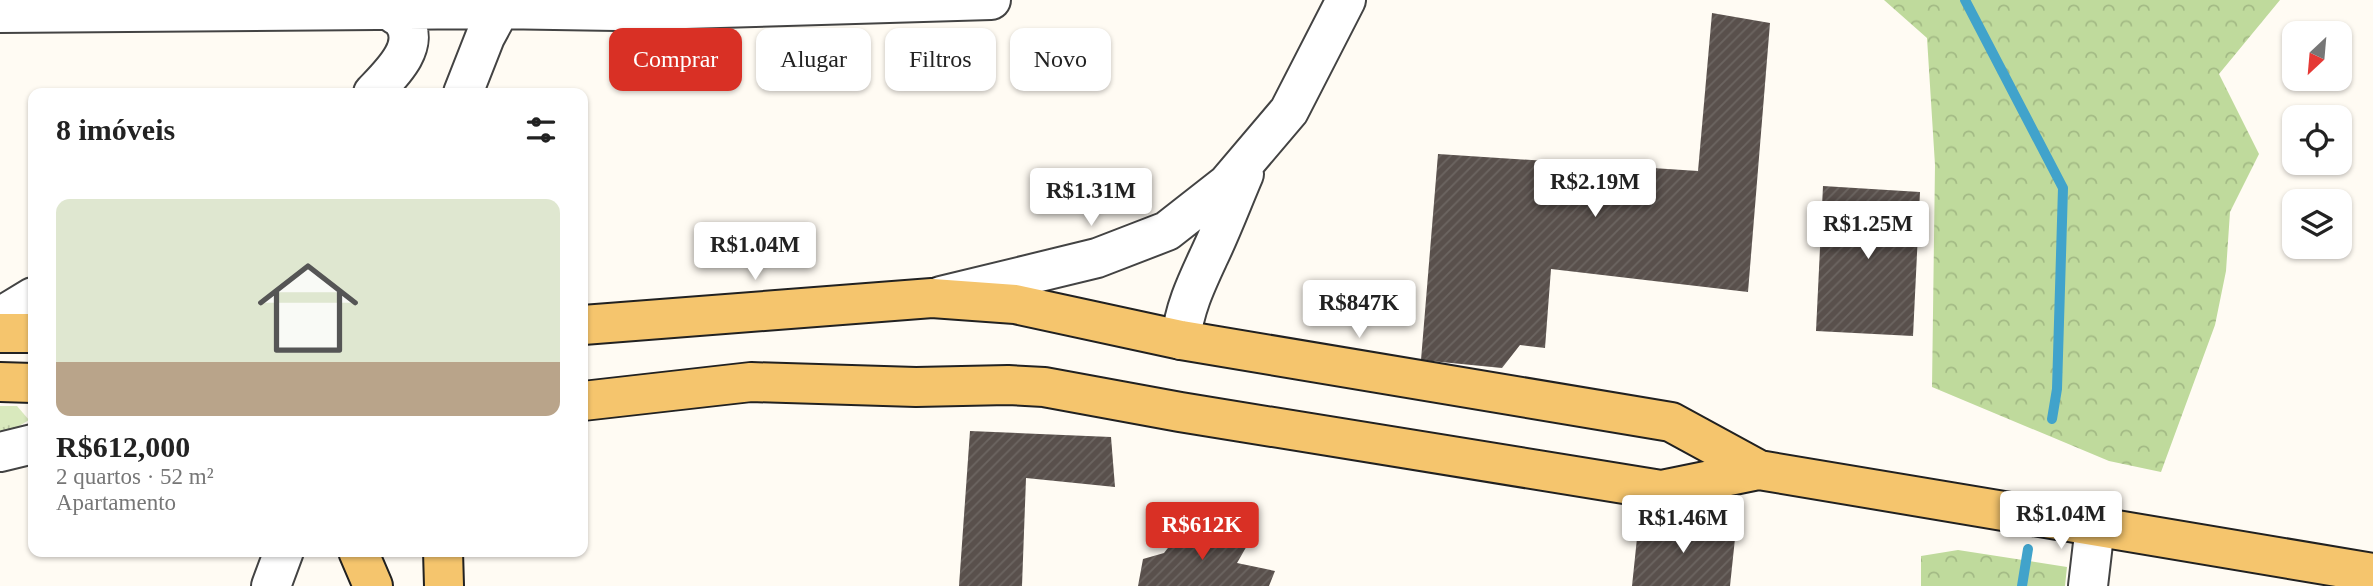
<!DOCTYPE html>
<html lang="pt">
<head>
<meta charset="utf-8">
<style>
  body { margin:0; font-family:Georgia,serif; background:#f2f2f2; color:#222; height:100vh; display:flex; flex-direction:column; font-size:26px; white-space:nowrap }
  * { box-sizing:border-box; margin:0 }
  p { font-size:23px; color:#767676 }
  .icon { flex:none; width:38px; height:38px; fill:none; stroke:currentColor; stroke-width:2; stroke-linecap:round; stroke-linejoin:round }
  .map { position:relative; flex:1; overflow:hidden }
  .details { position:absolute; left:28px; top:88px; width:560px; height:469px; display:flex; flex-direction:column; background:#fff; border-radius:14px; box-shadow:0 2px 5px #0004 }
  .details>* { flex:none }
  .banner { position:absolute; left:609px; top:28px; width:665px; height:63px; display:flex; gap:14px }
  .needle { width:46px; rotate:206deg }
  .tools { position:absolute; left:2282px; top:21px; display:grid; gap:14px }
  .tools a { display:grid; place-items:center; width:70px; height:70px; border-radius:14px; background:#fff; box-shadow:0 2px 5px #0004; font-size:35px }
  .price { position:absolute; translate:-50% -60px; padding:0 16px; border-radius:7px; background:#fff; color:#222; font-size:23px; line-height:46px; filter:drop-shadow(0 2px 4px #0008) }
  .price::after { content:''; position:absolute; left:50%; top:42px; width:21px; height:16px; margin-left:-10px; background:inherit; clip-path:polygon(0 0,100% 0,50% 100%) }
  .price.current { background:#d93025; color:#fff }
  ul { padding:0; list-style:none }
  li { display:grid; align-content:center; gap:14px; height:371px; padding:0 28px }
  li+li { border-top:2px solid #e0e0e0 }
  li span { display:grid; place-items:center; height:217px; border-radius:14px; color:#555 }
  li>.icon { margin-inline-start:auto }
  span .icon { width:126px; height:126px; fill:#fffc; stroke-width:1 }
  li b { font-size:30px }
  h2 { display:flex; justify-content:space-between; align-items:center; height:84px; padding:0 28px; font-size:30px }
  .pill { padding:0 24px; border-radius:14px; background:#fff; box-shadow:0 2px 5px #0004; font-size:24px; line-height:63px }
  .pill.current { background:#d93025; color:#fff }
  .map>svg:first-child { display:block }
</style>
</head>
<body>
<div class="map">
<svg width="2373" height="586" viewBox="0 0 2373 586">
  <defs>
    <pattern id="forest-crowns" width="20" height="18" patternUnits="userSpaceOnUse" patternTransform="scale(1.75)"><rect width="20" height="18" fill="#bfda9c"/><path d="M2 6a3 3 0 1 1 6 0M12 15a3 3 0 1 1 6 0" fill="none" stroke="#a3ba85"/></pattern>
    <pattern id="park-tufts" width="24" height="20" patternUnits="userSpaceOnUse" patternTransform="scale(1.75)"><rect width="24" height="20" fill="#d9e9bd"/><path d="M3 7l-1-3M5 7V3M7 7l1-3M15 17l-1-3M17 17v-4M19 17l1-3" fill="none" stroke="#b9c7a1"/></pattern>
    <pattern id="building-hatch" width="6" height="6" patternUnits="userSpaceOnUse" patternTransform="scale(1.75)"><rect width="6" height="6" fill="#59504c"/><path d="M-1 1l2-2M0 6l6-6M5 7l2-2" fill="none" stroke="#6c6561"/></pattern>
  </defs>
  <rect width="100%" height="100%" fill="#fffbf3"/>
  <path fill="url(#forest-crowns)" d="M1884,0H2280L2219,74L2259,154L2230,212L2226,271L2215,325L2161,472L2109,461L1932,387L1935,165L1927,38Z
    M1958,550L2067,567L2065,586H1921V556Z"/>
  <path fill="url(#park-tufts)" d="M0,406H17L29,420L11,431L0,433Z"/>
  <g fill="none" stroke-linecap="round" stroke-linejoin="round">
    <path stroke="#41a3cb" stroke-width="10" d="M1965,0L2063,188L2057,389L2052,419
      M2022,586L2028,549"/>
  </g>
  <path fill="url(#building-hatch)" d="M1712,13L1770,23L1748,292L1551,269L1545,348L1520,345L1502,368L1421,360L1438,154L1698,171Z
    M1823,186L1920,192L1913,336L1816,331Z
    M970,431L1111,437L1115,487L1026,478L1022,586H959Z
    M1639,519L1736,529L1730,586H1632Z
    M1189,521L1248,544L1237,563L1275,571L1269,586H1138L1143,559L1164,553Z"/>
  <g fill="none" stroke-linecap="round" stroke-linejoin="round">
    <defs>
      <path id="minor" d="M0,13L499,9L616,11L991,0
        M373,93C389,76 422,46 403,21C400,17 394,14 390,11
        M463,93L485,37L505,0
        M941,296L1097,258L1167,231L1227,184L1289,111L1346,0
        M0,317L33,297
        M1181,340C1184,309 1196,284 1209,256C1222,229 1232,202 1244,174
        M0,452L33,444
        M271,586L284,551
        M2088,586L2095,526"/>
      <path id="major" d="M583,325L932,298L1015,304L1181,340L1671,422L1759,470L2373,573
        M0,333H33
        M0,382L33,383
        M583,401L751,382L916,387L1008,385L1044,387L1180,412L1661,490L1759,470
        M358,551L373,586
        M443,551L444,586"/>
    </defs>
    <use href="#minor" stroke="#434343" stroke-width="42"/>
    <use href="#major" stroke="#212121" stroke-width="42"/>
    <use href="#minor" stroke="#fff" stroke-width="38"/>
    <use href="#major" stroke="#f5c56d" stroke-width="38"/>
  </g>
</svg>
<div class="tools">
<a><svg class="needle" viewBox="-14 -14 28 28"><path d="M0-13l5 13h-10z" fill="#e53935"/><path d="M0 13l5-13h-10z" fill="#767676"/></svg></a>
<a><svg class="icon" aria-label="locate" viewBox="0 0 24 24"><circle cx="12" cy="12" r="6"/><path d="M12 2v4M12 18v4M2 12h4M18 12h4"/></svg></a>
<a><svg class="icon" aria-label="layers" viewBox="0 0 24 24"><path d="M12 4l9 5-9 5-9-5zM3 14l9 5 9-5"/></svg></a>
</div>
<b class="price" style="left:1595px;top:219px">R$2.19M</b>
<b class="price" style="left:1091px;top:228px">R$1.31M</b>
<b class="price" style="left:1868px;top:261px">R$1.25M</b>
<b class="price" style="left:755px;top:282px">R$1.04M</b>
<b class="price" style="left:1359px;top:340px">R$847K</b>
<b class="price" style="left:2061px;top:551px">R$1.04M</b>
<b class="price" style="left:1683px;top:555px">R$1.46M</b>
<b class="price current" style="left:1202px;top:562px">R$612K</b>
<div class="banner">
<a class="pill current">Comprar</a>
<a class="pill">Alugar</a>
<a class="pill">Filtros</a>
<a class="pill">Novo</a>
</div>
<section class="details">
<h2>8 imóveis<svg class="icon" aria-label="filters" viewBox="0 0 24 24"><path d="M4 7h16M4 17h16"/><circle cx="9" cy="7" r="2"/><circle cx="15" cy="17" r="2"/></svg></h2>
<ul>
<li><span style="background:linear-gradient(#dfe7d0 75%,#b9a48a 0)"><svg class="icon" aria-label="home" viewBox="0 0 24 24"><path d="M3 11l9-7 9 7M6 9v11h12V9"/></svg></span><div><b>R$612,000</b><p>2 quartos · 52 m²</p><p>Apartamento</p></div></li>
</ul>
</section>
</div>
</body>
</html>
